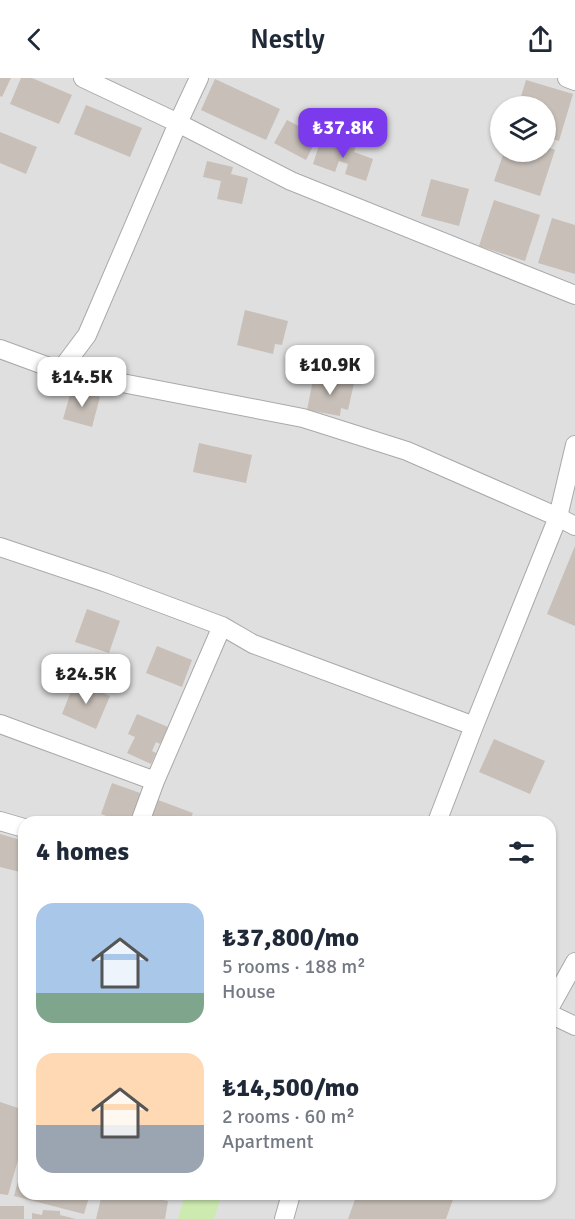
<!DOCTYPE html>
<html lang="en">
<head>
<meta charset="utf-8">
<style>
  body { margin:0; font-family:Signika,sans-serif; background:#f6f6f7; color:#1f2937; height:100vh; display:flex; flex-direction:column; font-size:22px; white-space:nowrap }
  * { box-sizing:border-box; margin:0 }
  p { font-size:20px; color:#747a83 }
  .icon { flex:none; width:33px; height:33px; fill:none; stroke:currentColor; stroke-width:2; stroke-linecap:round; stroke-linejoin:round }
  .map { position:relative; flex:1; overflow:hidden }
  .drawer { position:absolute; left:18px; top:738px; width:538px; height:384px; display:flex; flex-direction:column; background:#fff; border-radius:18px; box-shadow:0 2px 4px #0004 }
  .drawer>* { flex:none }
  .buttons { position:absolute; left:490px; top:18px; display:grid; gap:12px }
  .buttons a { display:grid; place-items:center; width:66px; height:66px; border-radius:50%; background:#fff; box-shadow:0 2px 4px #0004; font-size:30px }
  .price { position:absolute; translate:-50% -51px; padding:0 14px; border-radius:12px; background:#fff; color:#222; font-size:20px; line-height:39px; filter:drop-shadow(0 2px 3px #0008) }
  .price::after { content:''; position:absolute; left:50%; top:36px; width:18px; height:14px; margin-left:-9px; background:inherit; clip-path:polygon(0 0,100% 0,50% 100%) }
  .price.current { background:#7c3aed; color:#fff }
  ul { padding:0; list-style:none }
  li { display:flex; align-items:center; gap:18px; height:150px; padding:0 18px }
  li span { display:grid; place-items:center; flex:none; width:168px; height:120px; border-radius:18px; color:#555 }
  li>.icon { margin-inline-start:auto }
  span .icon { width:72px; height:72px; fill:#fffc; stroke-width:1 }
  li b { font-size:26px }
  h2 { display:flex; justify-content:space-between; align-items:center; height:72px; padding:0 18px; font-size:26px }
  header { display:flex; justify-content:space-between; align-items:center; height:78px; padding:0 18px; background:#fff; font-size:27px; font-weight:600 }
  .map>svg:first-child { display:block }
</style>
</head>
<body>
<header><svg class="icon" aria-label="back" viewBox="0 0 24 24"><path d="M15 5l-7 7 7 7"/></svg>Nestly<svg class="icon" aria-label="share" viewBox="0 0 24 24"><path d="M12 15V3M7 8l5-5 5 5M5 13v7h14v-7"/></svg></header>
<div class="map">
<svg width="575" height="1141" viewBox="0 0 575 1141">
  <rect width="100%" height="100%" fill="#f2efe9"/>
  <path fill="#e0dfdf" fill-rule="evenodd" d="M0,0H575V1141H0ZM501,28H546V74H501ZM24,744H550V1116H24Z"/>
  <path fill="#cdebb0" d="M185,1116H222L214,1141H178Z"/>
  <path fill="#c7bfb8" d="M0,0H11L2,19L0,18Z
    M21,0H32L72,17L59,46L10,26Z
    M215,1L280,31L266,62L201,32Z
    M526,2L573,16L559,63L546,59V28H518Z
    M86,27L142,50L130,79L74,56Z
    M287,42L318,58L306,82L274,65Z
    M0,54L37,69L26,96L0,85Z
    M321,61L337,67L339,62L356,68L354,74L373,81L366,103L345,96L348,86L339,83L335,94L313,86Z
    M546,68L555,72L540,118L494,103L504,74H546Z
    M207,83L233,89L231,96L248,100L242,126L217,121L221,103L203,99Z
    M431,101L469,111L459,148L421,138Z
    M494,122L540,137L525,183L479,168Z
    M552,140L575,147V196L538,185Z
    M245,232L288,243L282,267L275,266L273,276L237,267Z
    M314,297L354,305L348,332L341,330L340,338L307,332Z
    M72,310L100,319L92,349L63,341Z
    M199,365L252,377L246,405L193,394Z
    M575,468V548L547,536Z
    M87,531L120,543L109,575L75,564Z
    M157,568L192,582L182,609L146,595Z
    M75,603L110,618L96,651L62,636Z
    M137,636L168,649L160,666L156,664L152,673L156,675L151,686L127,675L135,659L128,656Z
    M494,661L545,683L530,716L479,694Z
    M112,705L143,716L133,744H123L101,736Z
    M158,722L193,735L189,744H150Z
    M0,756L24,763V795L0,789Z
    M0,1024L24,1032V1061L8,1117L0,1116Z
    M23,1084L24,1116H90L84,1136L14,1118Z
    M102,1116H136L168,1123L165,1141H96Z
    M357,1116H455L446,1141H348Z
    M0,1128H24V1141H0Z
    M43,1132L60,1133V1137L76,1141H32V1135L42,1137Z"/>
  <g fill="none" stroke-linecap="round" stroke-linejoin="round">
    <defs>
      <path id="minor" d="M83,0L178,45L291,103L575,217
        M567,0L575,3
        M0,271L60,293L303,340L407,373L558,439L575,448
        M60,293L87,257L178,45L199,0
        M0,469L104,504L222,548L253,566L474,648
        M0,646L155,703
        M0,743L24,750
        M140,744L155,703L222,548
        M437,744L474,648L558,439L575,367
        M550,929L575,884
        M550,936L575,948
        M284,1141L291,1116"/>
    </defs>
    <use href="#minor" stroke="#a9a9a9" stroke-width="20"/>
    <use href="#minor" stroke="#fff" stroke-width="18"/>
  </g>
</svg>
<div class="buttons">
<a><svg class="icon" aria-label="layers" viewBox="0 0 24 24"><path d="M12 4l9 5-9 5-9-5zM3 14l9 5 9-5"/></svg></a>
</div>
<b class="price current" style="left:343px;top:81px">₺37.8K</b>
<b class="price" style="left:330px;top:318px">₺10.9K</b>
<b class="price" style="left:82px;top:330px">₺14.5K</b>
<b class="price" style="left:86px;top:627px">₺24.5K</b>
<section class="drawer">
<h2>4 homes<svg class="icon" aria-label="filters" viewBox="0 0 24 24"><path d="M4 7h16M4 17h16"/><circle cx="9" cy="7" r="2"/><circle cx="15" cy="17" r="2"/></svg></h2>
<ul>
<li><span style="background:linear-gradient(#a9c7e8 75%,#7fa58c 0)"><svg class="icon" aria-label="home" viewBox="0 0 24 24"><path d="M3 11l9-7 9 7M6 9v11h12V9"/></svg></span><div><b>₺37,800/mo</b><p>5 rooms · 188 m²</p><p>House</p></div></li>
<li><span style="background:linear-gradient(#ffd9b3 60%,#9aa5b1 0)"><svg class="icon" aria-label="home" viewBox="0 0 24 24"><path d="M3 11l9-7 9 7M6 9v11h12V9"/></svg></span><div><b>₺14,500/mo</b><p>2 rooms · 60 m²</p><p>Apartment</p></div></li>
</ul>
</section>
</div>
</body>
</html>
